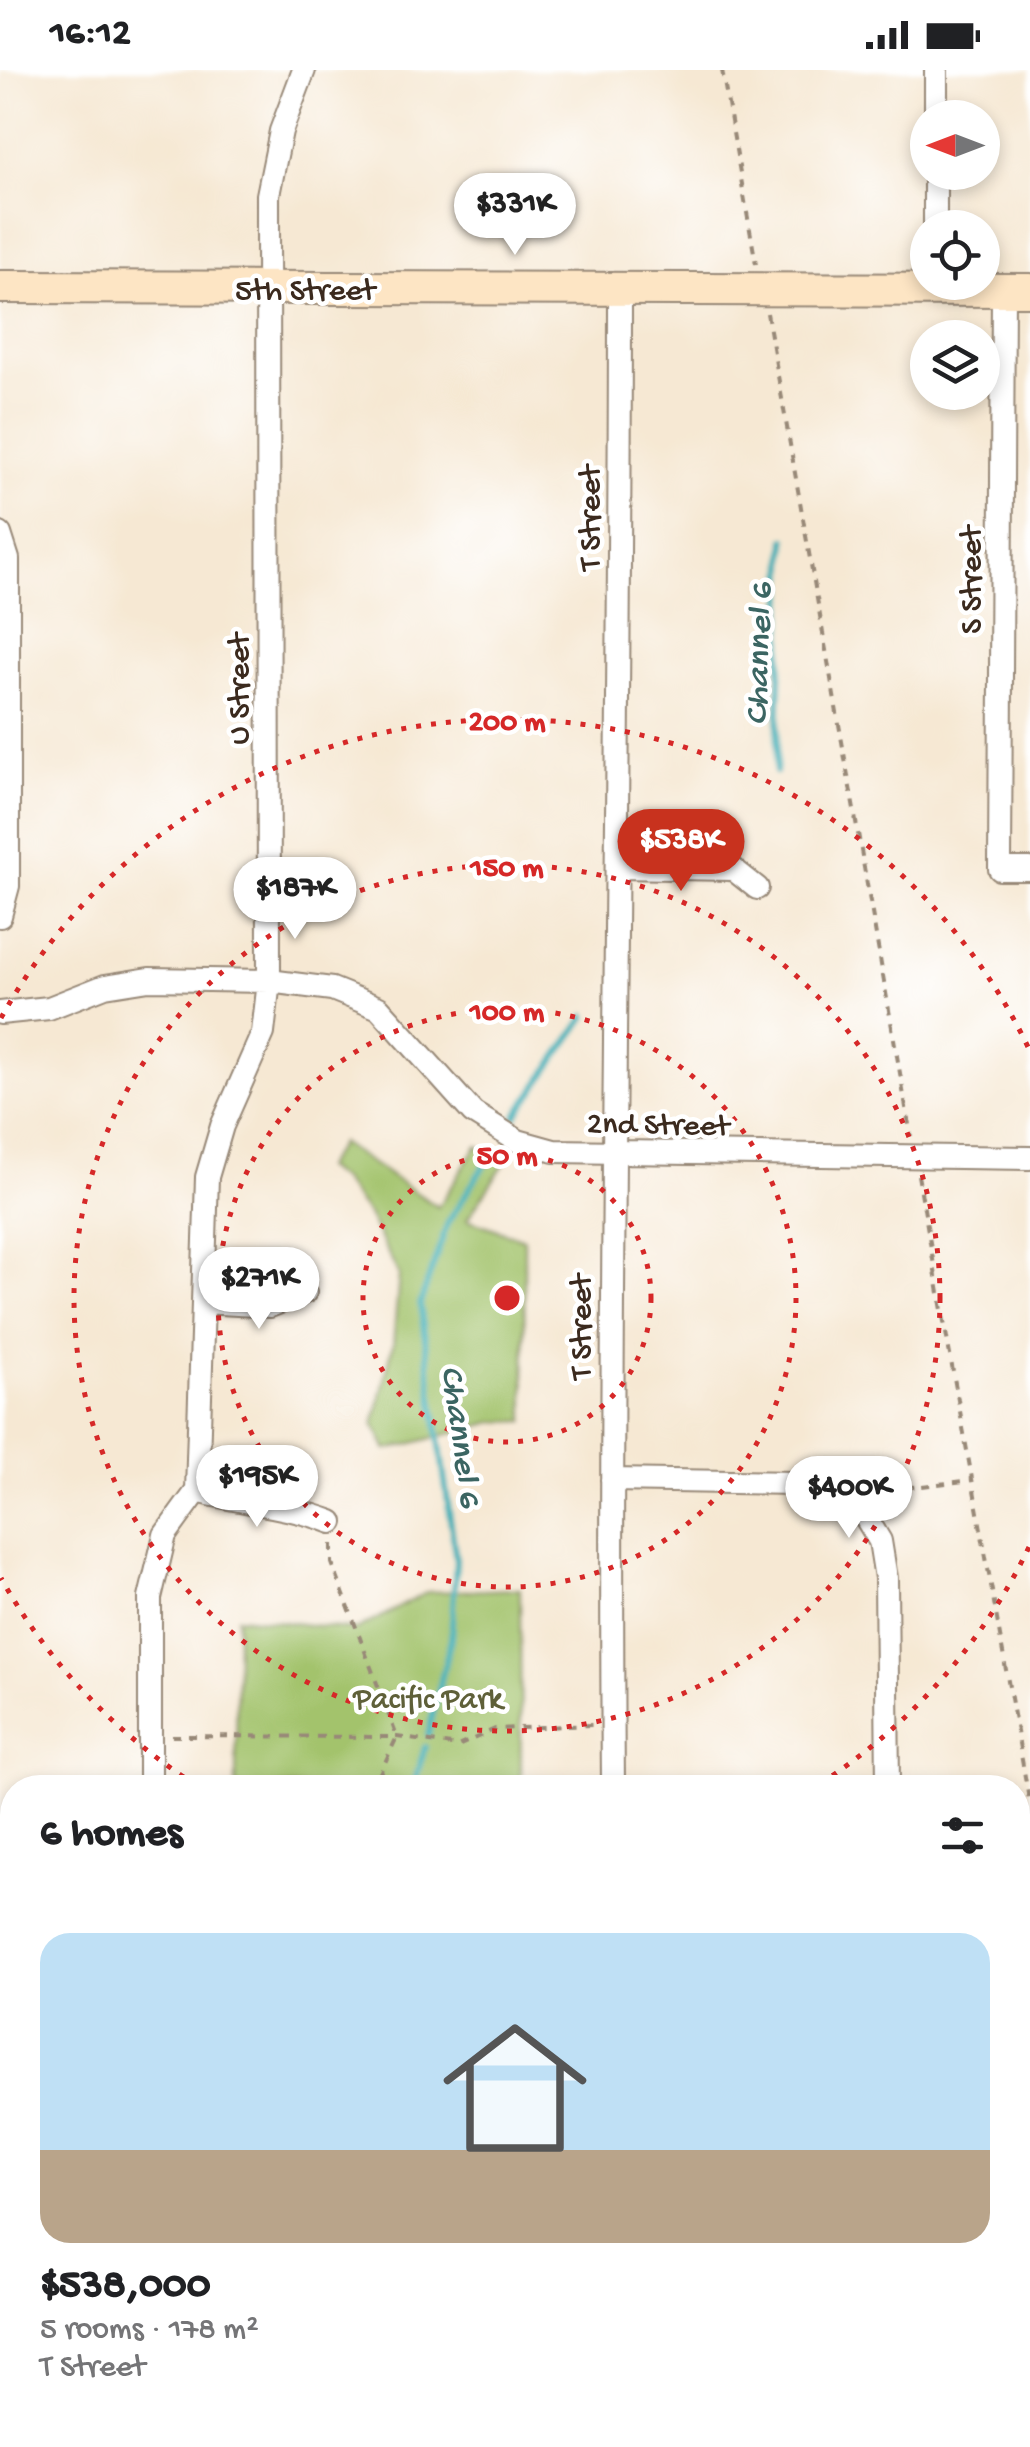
<!DOCTYPE html>
<html lang="en">
<head>
<meta charset="utf-8">
<style>
  body { margin:0; font-family:"Gochi Hand",sans-serif; background:#f6f6f6; color:#202124; height:100vh; display:flex; flex-direction:column; font-size:38px; white-space:nowrap }
  * { box-sizing:border-box; margin:0 }
  p { font-size:32px; color:#757577 }
  .icon { flex:none; width:55px; height:55px; fill:none; stroke:currentColor; stroke-width:2; stroke-linecap:round; stroke-linejoin:round }
  .map { position:relative; flex:1; overflow:hidden }
  .side { position:absolute; left:0px; top:1705px; width:1030px; height:672px; display:flex; flex-direction:column; background:#fff; border-radius:40px 40px 0 0; box-shadow:0 5px 15px #0003 }
  .side>* { flex:none }
  .needle { width:65px; rotate:270deg }
  .controls { position:absolute; left:910px; top:30px; display:grid; gap:20px }
  .controls a { display:grid; place-items:center; width:90px; height:90px; border-radius:50%; background:#fff; box-shadow:0 5px 15px #0003; font-size:50px }
  .price { position:absolute; translate:-50% -85px; padding:0 22px; border-radius:35px; background:#fff; color:#222; font-size:32px; line-height:65px; filter:drop-shadow(0 2px 5px #0008) }
  .price::after { content:''; position:absolute; left:50%; top:60px; width:30px; height:22px; margin-left:-15px; background:inherit; clip-path:polygon(0 0,100% 0,50% 100%) }
  .price.active { background:#c8321e; color:#fff }
  ul { padding:0; list-style:none }
  li { display:grid; align-content:center; gap:20px; height:530px; padding:0 40px }
  li+li { border-top:2px solid #e0e0e0 }
  li span { display:grid; place-items:center; height:310px; border-radius:30px; color:#555 }
  li>.icon { margin-inline-start:auto }
  span .icon { width:180px; height:180px; fill:#fffc; stroke-width:1 }
  li b { font-size:42px }
  h2 { display:flex; justify-content:space-between; align-items:center; height:120px; padding:0 40px; font-size:42px }
  .status { display:flex; justify-content:space-between; align-items:center; height:70px; padding:0 50px; background:#fff; direction:ltr }
  .status svg { height:28px; fill:currentColor }
  .map>svg:first-child { display:block }
</style>
</head>
<body>
<div class="status"><b>16:12</b><svg viewBox="0 0 49 12"><path d="M0 12V9h3v3zM5 12V6h3v6zM10 12V3h3v9zM15 12V0h3v12zM26 1h20v11H26zM47 4h2v5h-2z"/></svg></div>
<div class="map">
<svg width="1030" height="2377" viewBox="0 0 1030 2377">
  <rect width="100%" height="100%" fill="#fff"/>
  <filter id="ink" filterUnits="userSpaceOnUse"><feTurbulence type="fractalNoise" baseFrequency=".01" numOctaves="2"/><feDisplacementMap in="SourceGraphic" scale="20" xChannelSelector="R" yChannelSelector="G"/><feConvolveMatrix kernelMatrix="1 2 1 2 8 2 1 2 1" color-interpolation-filters="sRGB"/></filter>
  <filter id="wash" filterUnits="userSpaceOnUse"><feTurbulence type="fractalNoise" baseFrequency=".0048" numOctaves="4" result="noise"/><feDisplacementMap in="SourceGraphic" scale="40" xChannelSelector="R" yChannelSelector="G"/><feGaussianBlur stdDeviation="2.25" result="paint"/><feColorMatrix in="noise" values="0 0 0 0 0 0 0 0 0 0 0 0 0 0 0 0 0 1.4 0 .05"/><feComposite in="paint" operator="in"/></filter>
  <g filter="url(#wash)">
    <rect width="100%" height="100%" fill="#f6e8d3"/>
    <path fill="#a3c36c" stroke="#6f7645" stroke-width="2.5" d="M340,1073L438,1137L477,1076L506,1091L467,1149L524,1169L525,1351L494,1352L387,1380L374,1355L393,1275L399,1205L368,1145L341,1110L324,1098Z
      M520,1519L521,1717H236L237,1547L356,1560L428,1522Z"/>
    <g fill="none" stroke-linecap="round" stroke-linejoin="round">
      <path stroke="#3badb5" stroke-width="6" d="M776,702L786,469
        M516,1046L586,946
        M428,1665L451,1568L456,1490L420,1234L448,1152L489,1088
        M413,1718L425,1677
        M124,2377V2365"/>
    </g>
  </g>
  <g filter="url(#ink)">
    <g fill="none" stroke-linecap="round" stroke-linejoin="round">
      <defs>
        <path id="service" d="M1018,1988L1030,1985
          M0,2240L12,2237
          M1018,2352H1030
          M830,2365V2377
          M292,2377L293,2365
          M997,2377L998,2365"/>
        <path id="minor" d="M936,48V0
          M935,158V102
          M1003,220L1000,799H1030
          M0,464L8,489V816L0,846
          M617,797L733,799L757,818
          M0,943L49,938L105,916L149,909L269,911L332,919L379,938L473,1043L518,1071L554,1081L1030,1088
          M203,1232L270,1236L305,1222
          M612,1410L795,1413L833,1421L862,1441L880,1471L886,1508L888,1718
          M197,1421C242,1433 288,1435 332,1452
          M150,1718V1528L165,1465L197,1421L207,1107L222,1056L263,963L269,911L268,125L281,61L304,0
          M613,1718C609,1218 620,719 620,220
          M0,2074L12,2070
          M41,2377V2365"/>
        <path id="secondary" d="M0,217L1030,220"/>
        <path id="primary" d="M1018,1944L1030,1941
          M1018,2053L1030,2049
          M0,2196L12,2193
          M0,2302L12,2299"/>
      </defs>
      <use href="#service" stroke="#988978" stroke-width="15"/>
      <use href="#minor" stroke="#988978" stroke-width="26"/>
      <use href="#secondary" stroke="#988978" stroke-width="36"/>
      <use href="#primary" stroke="#988978" stroke-width="39"/>
      <path stroke="#988978" stroke-width="4" stroke-dasharray="8 8" stroke-linecap="butt" d="M722,0L756,194
        M767,243L911,1066
        M918,1105L1030,1735
        M883,1439L904,1418L973,1410
        M332,1474V1493L397,1667L373,1718
        M172,1666L397,1667L458,1676L495,1659L592,1655
        M0,2261L12,2259"/>
      <use href="#service" stroke="#fff" stroke-width="11"/>
      <use href="#minor" stroke="#fff" stroke-width="22"/>
      <use href="#secondary" stroke="#fde5c4" stroke-width="32"/>
      <use href="#primary" stroke="#f9bf6c" stroke-width="35"/>
    </g>
  </g>
  <g fill="none" stroke="#d62828" stroke-width="5" stroke-dasharray="5 10">
    <circle cx="507" cy="1228" r="144"/>
    <circle cx="507" cy="1228" r="289"/>
    <circle cx="507" cy="1228" r="433"/>
    <path d="M1029 1477A578 578 0 0 1 818 1715M196 1715A578 578 0 0 1 1 1508M1 948A578 578 0 0 1 1029 979"/>
  </g>
  <g text-anchor="middle" stroke-width="9" stroke-linejoin="round" paint-order="stroke">
    <g font-size="32" fill="#3b2a1e" stroke="#fff">
      <text x="305" y="229">5th Street</text>
      <text transform="translate(588 448) rotate(-90)" y="11">T Street</text>
      <text transform="translate(969 510) rotate(-90)" y="11">S Street</text>
      <text transform="translate(237 619) rotate(-90)" y="11">U Street</text>
      <text transform="translate(658 1052) rotate(1)" y="11">2nd Street</text>
      <text transform="translate(579 1257) rotate(-90)" y="11">T Street</text>
    </g>
    <g font-size="32" fill="#5f6039" stroke="#fff">
      <text x="428" y="1637">Pacific Park</text>
    </g>
    <g font-size="35" font-style="italic" fill="#3b6562" stroke="#fff">
      <text transform="translate(756 584) rotate(-88)" y="12">Channel 6</text>
      <text transform="translate(464 1366) rotate(82)" y="12">Channel 6</text>
    </g>
  </g>
  <circle cx="507" cy="1228" r="15" fill="#d62828" stroke="#fff" stroke-width="5"/>
  <g font-size="30" text-anchor="middle" font-weight="bold" fill="#d62828" stroke="#fff" stroke-width="9" stroke-linejoin="round" paint-order="stroke">
    <text x="507" y="660">200 m</text>
    <text x="507" y="806">150 m</text>
    <text x="507" y="950">100 m</text>
    <text x="507" y="1094">50 m</text>
  </g>
</svg>
<div class="controls">
<a><svg class="needle" viewBox="-14 -14 28 28"><path d="M0-13l5 13h-10z" fill="#e53935"/><path d="M0 13l5-13h-10z" fill="#757577"/></svg></a>
<a><svg class="icon" aria-label="locate" viewBox="0 0 24 24"><circle cx="12" cy="12" r="6"/><path d="M12 2v4M12 18v4M2 12h4M18 12h4"/></svg></a>
<a><svg class="icon" aria-label="layers" viewBox="0 0 24 24"><path d="M12 4l9 5-9 5-9-5zM3 14l9 5 9-5"/></svg></a>
</div>
<b class="price" style="left:515px;top:188px">$331K</b>
<b class="price active" style="left:681px;top:824px">$538K</b>
<b class="price" style="left:295px;top:872px">$187K</b>
<b class="price" style="left:259px;top:1262px">$271K</b>
<b class="price" style="left:257px;top:1460px">$195K</b>
<b class="price" style="left:849px;top:1471px">$400K</b>
<section class="side">
<h2>6 homes<svg class="icon" aria-label="filters" viewBox="0 0 24 24"><path d="M4 7h16M4 17h16"/><circle cx="9" cy="7" r="2"/><circle cx="15" cy="17" r="2"/></svg></h2>
<ul>
<li><span style="background:linear-gradient(#bfe0f5 70%,#b9a48a 0)"><svg class="icon" aria-label="home" viewBox="0 0 24 24"><path d="M3 11l9-7 9 7M6 9v11h12V9"/></svg></span><div><b>$538,000</b><p>5 rooms · 178 m²</p><p>T Street</p></div></li>
</ul>
</section>
</div>
</body>
</html>
